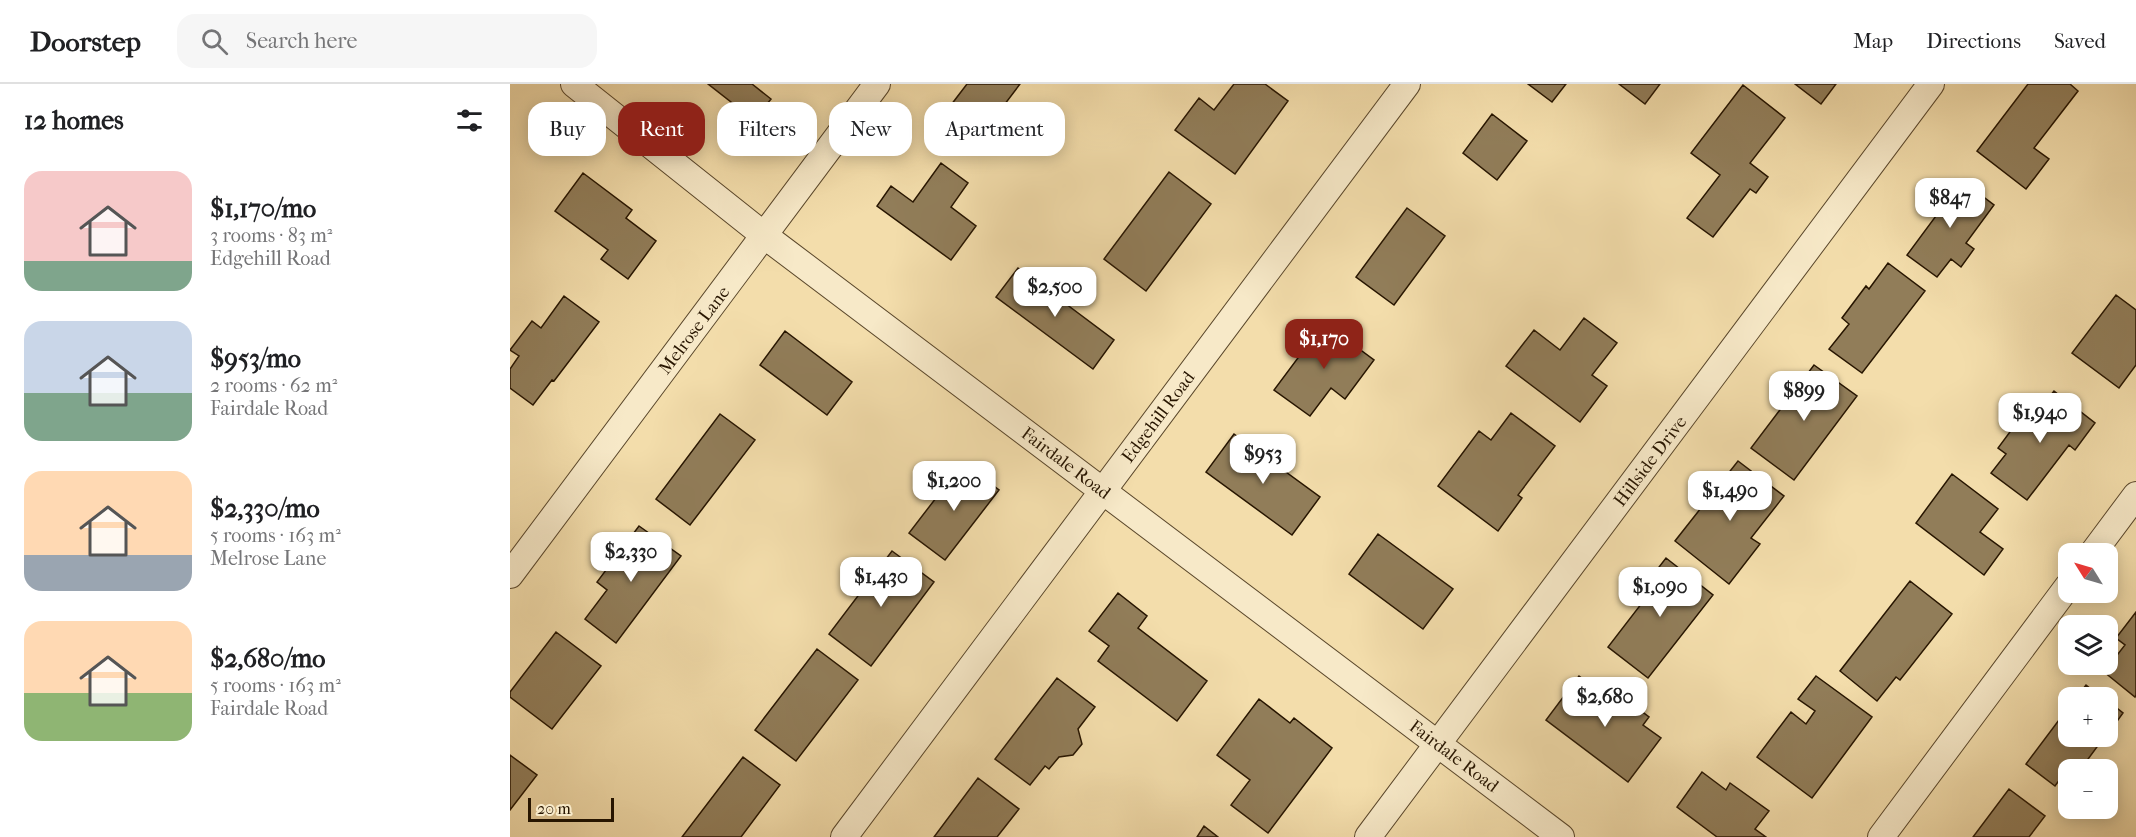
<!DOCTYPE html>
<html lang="en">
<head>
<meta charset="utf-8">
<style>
  body { margin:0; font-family:"IM FELL French Canon",serif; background:#f6f6f6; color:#202124; height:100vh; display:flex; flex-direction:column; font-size:22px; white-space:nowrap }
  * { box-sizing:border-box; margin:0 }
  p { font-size:20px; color:#757577 }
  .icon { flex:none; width:33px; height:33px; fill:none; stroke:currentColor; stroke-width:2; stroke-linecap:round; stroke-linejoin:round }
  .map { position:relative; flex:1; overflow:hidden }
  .panel { display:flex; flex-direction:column; background:#fff; width:510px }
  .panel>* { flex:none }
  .banner { position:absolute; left:18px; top:18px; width:570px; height:54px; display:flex; gap:12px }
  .needle { width:39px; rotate:307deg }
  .controls { position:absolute; left:1548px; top:459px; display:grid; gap:12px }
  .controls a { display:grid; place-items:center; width:60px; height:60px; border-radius:12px; background:#fff; box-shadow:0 3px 15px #0003; font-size:30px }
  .scale { position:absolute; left:18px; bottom:15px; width:86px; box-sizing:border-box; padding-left:6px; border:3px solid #271500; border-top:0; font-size:16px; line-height:21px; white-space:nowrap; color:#271500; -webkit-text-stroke:4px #f7e9c8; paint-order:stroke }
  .price { position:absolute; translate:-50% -51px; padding:0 14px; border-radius:12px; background:#fff; color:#222; font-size:20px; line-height:39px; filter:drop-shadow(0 2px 3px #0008) }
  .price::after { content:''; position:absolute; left:50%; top:36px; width:18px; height:14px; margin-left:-9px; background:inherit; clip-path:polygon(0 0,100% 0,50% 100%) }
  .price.active { background:#8f2418; color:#fff }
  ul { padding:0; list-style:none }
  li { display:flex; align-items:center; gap:18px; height:150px; padding:0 24px }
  li span { display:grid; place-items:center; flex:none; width:168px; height:120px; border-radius:18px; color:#555 }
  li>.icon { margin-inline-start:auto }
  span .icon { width:72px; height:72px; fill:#fffc; stroke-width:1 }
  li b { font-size:26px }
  h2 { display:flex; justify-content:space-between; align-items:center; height:72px; padding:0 24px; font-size:26px }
  .chip { padding:0 21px; border-radius:18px; background:#fff; box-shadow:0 3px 15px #0003; font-size:21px; line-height:54px }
  .chip.active { background:#8f2418; color:#fff }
  header { display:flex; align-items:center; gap:36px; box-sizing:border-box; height:84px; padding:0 30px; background:#fff; border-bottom:2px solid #e0e0e0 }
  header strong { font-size:28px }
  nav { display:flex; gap:33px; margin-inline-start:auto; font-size:21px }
  .search { width:420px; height:54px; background:#f6f6f6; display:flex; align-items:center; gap:15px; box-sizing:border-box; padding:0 21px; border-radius:18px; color:#757577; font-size:22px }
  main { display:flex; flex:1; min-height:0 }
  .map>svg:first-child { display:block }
</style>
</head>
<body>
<header>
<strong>Doorstep</strong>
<div class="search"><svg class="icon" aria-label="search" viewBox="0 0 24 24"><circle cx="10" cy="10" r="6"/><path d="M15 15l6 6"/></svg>Search here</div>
<nav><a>Map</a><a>Directions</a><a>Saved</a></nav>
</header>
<main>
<section class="panel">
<h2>12 homes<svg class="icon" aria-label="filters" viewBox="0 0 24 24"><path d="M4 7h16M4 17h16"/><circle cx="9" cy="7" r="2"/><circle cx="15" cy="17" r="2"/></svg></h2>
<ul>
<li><span style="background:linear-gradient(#f6c9c9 75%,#7fa58c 0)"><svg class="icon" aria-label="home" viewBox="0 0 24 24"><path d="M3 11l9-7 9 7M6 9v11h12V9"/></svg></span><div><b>$1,170/mo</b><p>3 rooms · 83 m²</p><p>Edgehill Road</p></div></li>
<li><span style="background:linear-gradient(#c9d6e8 60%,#7fa58c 0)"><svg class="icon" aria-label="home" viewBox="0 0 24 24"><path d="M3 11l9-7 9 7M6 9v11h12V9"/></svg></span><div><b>$953/mo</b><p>2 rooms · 62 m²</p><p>Fairdale Road</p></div></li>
<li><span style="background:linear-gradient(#ffd9b3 70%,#9aa5b1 0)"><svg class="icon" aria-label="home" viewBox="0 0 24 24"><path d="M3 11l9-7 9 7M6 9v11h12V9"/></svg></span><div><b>$2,330/mo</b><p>5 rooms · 163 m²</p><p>Melrose Lane</p></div></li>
<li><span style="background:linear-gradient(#ffd9b3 60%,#8fb573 0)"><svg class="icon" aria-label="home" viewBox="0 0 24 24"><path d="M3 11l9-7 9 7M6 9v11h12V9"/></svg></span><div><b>$2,680/mo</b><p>5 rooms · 163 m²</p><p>Fairdale Road</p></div></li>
</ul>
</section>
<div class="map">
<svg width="1626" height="753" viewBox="0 0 1626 753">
  <rect width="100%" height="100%" fill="#f3ddab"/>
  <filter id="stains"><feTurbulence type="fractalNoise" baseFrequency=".00333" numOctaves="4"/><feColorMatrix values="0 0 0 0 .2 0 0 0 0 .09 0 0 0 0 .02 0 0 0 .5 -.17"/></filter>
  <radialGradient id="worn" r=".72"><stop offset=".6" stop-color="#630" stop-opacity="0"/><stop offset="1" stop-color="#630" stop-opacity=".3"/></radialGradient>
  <path fill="#917d59" stroke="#271500" stroke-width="1.5" d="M198,0H242L261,15L244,36Z
    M457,0H510L460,66L433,45L447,26L441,21Z
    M724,0H755L778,17L725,90L665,46L689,14L704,26Z
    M1018,0H1056L1042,18Z
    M1109,0H1150L1135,20Z
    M1285,0H1326L1311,20Z
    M1518,0H1560L1568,7L1524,64L1539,75L1516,105L1467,67Z
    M1233,1L1275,34L1240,79L1258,93L1246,109L1240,105L1203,153L1177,134L1210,91L1181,69Z
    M982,30L1017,57L987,96L953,69Z
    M431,79L458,99L441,123L466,142L441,176L367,122L381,102L403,118Z
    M659,88L701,120L636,207L594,175Z
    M73,89L122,126L116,134L146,157L118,195L91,175L98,166L45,127Z
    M1438,100L1452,111L1459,102L1484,121L1456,159L1464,165L1451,183L1441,175L1427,193L1397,171L1426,132L1418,126Z
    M897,124L935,152L884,221L846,193Z
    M1378,179L1415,207L1352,289L1319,265L1339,240L1332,234L1356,202L1359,205Z
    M508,184L604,256L583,285L486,213Z
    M1606,211L1626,226V281L1609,304L1562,269Z
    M54,212L89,238L44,297L42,296L23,321L0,304V285L9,272L0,266L22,237L31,244Z
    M1074,234L1107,259L1082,291L1097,302L1070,338L996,282L1024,246L1050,266Z
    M814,239L864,276L835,315L821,304L800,332L764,306Z
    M275,247L342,298L317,331L250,281Z
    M1304,281L1347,312L1284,396L1241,364Z
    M1544,307L1585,339L1565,366L1559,361L1517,416L1481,389L1496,370L1488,364L1511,333L1519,338Z
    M1001,329L1045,362L1008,411L1012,414L988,447L928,402L969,347L981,356Z
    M210,330L245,356L180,441L146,415Z
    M724,350L810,413L782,451L696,388Z
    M1228,377L1274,412L1241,454L1250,460L1219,500L1165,457Z
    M453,379L489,406L435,476L399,449Z
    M1442,390L1488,425L1470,448L1493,465L1474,491L1406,439Z
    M129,442L171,472L106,559L75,535L97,506L87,498Z
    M868,450L943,505L913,545L839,490Z
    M382,467L424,498L361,582L319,550Z
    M1156,474L1203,511L1138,594L1098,563L1132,519L1125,514Z
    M1400,497L1442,530L1390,596L1386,593L1367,617L1330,587Z
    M608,509L637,532L628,544L697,597L667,637L588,577L599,562L579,547Z
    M1626,528V611L1625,613L1594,588L1615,561L1606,554Z
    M46,548L91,582L42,645L0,613V608Z
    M307,565L348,596L286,677L245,646Z
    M1069,592L1108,622L1114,614L1139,633L1133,641L1151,654L1118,698L1036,636Z
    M1306,592L1362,633L1302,714L1247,673L1281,628L1296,640L1305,627L1288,615Z
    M547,594L585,623L568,645L572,660L563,671L549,673L539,685L535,682L520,701L485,675Z
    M1576,601L1592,614H1566Z
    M749,615L780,639L784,634L822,664L758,749L721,721L740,696L707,671Z
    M1598,617L1613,629L1598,650Z
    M1558,624V652H1595L1570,686H1558V696L1553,691L1545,702L1516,680Z
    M0,671L27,691L0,726Z
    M233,673L270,701L231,753H172Z
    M1192,688L1216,706L1220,699L1259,727L1245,745L1256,753H1207L1167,723Z
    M468,694L509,725L487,753H424Z
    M1499,705L1535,732L1519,753H1463Z
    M694,742L708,753H687Z"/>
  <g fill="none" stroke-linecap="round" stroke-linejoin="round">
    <defs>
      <path id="street" d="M64,0L255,152L1051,753
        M1582,470L1626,411
        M0,491L367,0
        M334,753L897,0
        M858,753L1421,0
        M1371,753L1558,502"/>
    </defs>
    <use href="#street" stroke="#5a472b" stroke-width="28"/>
    <use href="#street" stroke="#f7e9c8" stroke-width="26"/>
  </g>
  <g text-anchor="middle" stroke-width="6" stroke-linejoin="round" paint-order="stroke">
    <g font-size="18" fill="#271500" stroke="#f7e9c8">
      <text transform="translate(184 246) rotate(-53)" y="6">Melrose Lane</text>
      <text transform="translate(648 333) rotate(-53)" y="6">Edgehill Road</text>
      <text transform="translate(1140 377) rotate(-53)" y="6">Hillside Drive</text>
      <text transform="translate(556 379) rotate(37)" y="6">Fairdale Road</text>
      <text transform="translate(944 672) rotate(37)" y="6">Fairdale Road</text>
    </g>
  </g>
  <rect width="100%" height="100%" filter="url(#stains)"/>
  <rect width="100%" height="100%" fill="url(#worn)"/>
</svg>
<div class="controls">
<a><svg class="needle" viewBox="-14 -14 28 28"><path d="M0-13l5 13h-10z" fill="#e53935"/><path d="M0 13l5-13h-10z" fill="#757577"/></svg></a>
<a><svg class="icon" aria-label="layers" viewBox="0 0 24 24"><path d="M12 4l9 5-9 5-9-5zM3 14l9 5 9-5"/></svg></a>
<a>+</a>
<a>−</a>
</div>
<div class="scale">20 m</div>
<b class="price" style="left:1440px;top:145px">$847</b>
<b class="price" style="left:545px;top:234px">$2,500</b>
<b class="price active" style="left:814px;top:286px">$1,170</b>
<b class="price" style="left:1294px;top:338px">$899</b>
<b class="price" style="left:1530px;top:360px">$1,940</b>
<b class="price" style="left:753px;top:401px">$953</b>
<b class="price" style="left:444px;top:428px">$1,200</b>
<b class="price" style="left:1220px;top:438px">$1,490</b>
<b class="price" style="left:121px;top:499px">$2,330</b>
<b class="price" style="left:371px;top:524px">$1,430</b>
<b class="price" style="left:1150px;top:534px">$1,090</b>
<b class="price" style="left:1095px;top:644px">$2,680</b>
<div class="banner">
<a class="chip">Buy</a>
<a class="chip active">Rent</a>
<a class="chip">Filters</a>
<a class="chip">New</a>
<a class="chip">Apartment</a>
</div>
</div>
</main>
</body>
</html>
